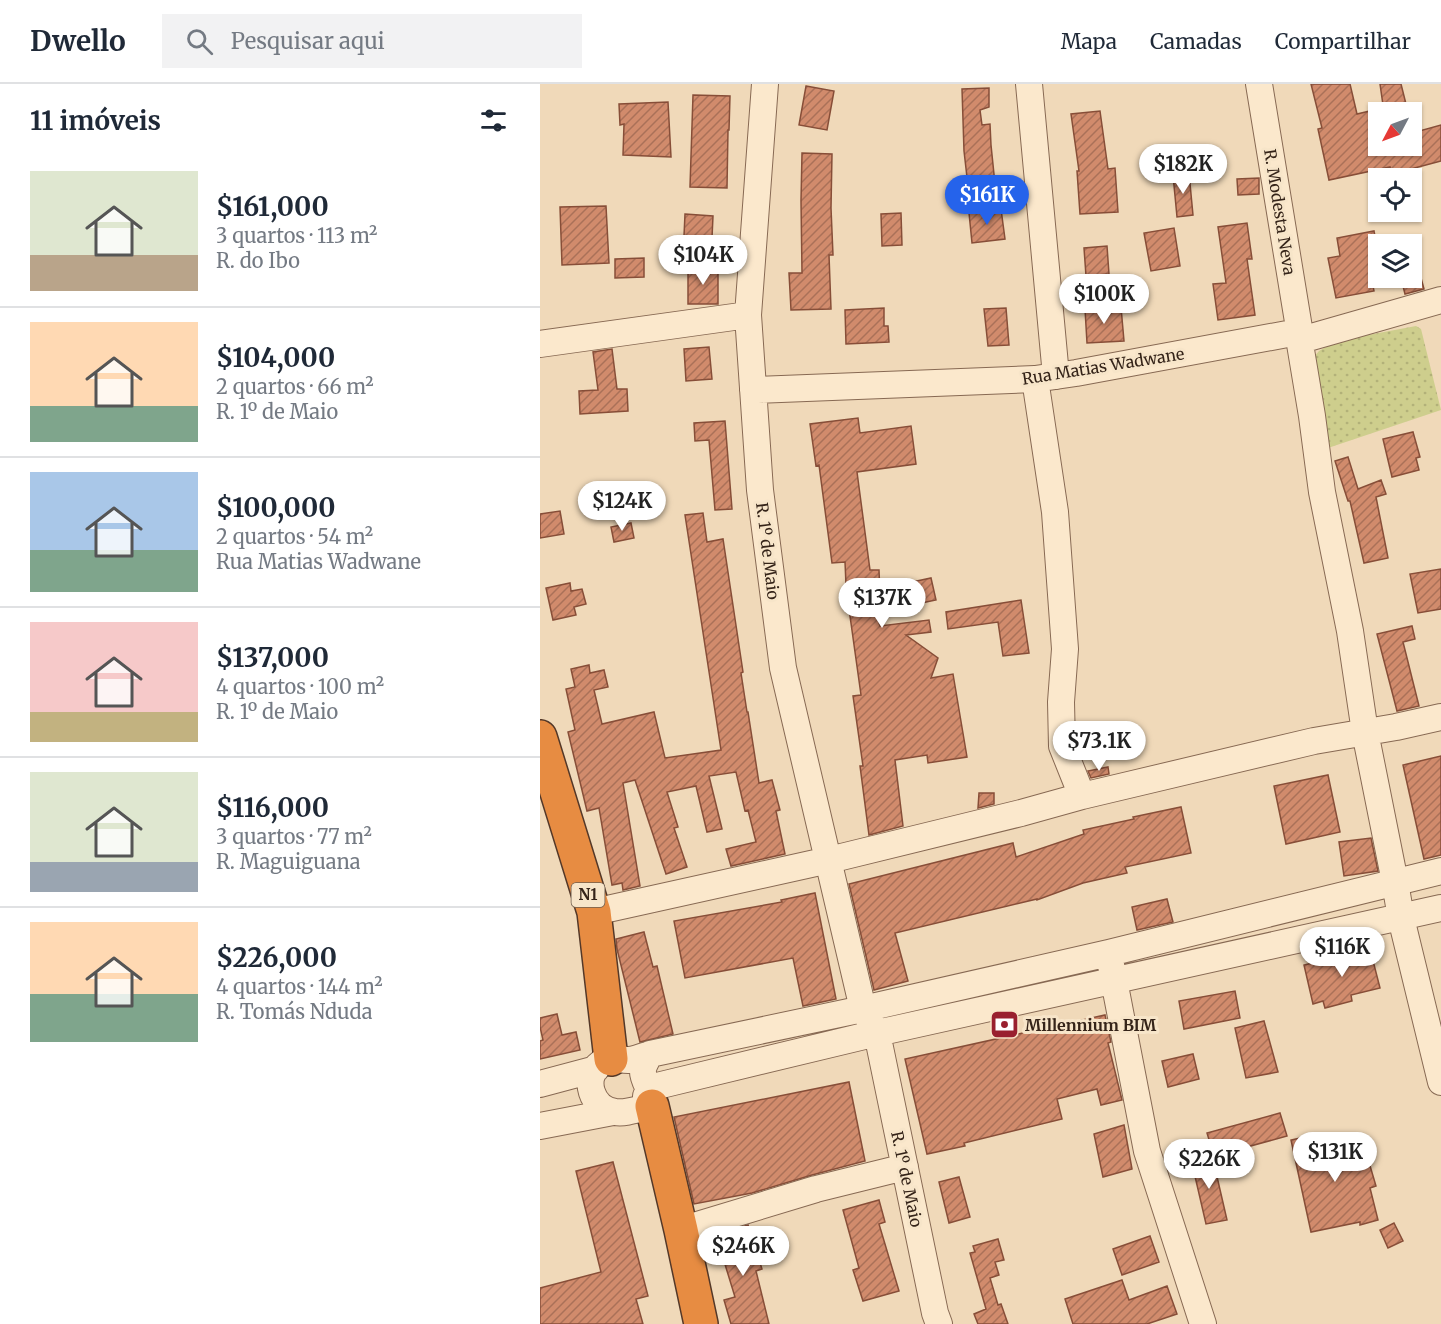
<!DOCTYPE html>
<html lang="pt">
<head>
<meta charset="utf-8">
<style>
  body { margin:0; font-family:Merriweather,serif; background:#f2f2f3; color:#1f2937; height:100vh; display:flex; flex-direction:column; font-size:22px; white-space:nowrap }
  * { box-sizing:border-box; margin:0 }
  p { font-size:20px; color:#747a83 }
  .icon { flex:none; width:33px; height:33px; fill:none; stroke:currentColor; stroke-width:2; stroke-linecap:round; stroke-linejoin:round }
  .map { position:relative; flex:1; overflow:hidden }
  .side { display:flex; flex-direction:column; background:#fff; width:540px }
  .side>* { flex:none }
  .needle { width:39px; rotate:229deg }
  .controls { position:absolute; left:828px; top:18px; display:grid; gap:12px }
  .controls a { display:grid; place-items:center; width:54px; height:54px; border-radius:0px; background:#fff; box-shadow:0 2px 4px #0004; font-size:30px }
  .price { position:absolute; translate:-50% -51px; padding:0 14px; border-radius:21px; background:#fff; color:#222; font-size:20px; line-height:39px; filter:drop-shadow(0 2px 3px #0008) }
  .price::after { content:''; position:absolute; left:50%; top:36px; width:18px; height:14px; margin-left:-9px; background:inherit; clip-path:polygon(0 0,100% 0,50% 100%) }
  .price.active { background:#2563eb; color:#fff }
  ul { padding:0; list-style:none }
  li { display:flex; align-items:center; gap:18px; height:150px; padding:0 30px }
  li+li { border-top:2px solid #e0e1e3 }
  li span { display:grid; place-items:center; flex:none; width:168px; height:120px; border-radius:0px; color:#555 }
  li>.icon { margin-inline-start:auto }
  span .icon { width:72px; height:72px; fill:#fffc; stroke-width:1 }
  li b { font-size:26px }
  h2 { display:flex; justify-content:space-between; align-items:center; height:72px; padding:0 30px; font-size:26px }
  header { display:flex; align-items:center; gap:36px; box-sizing:border-box; height:84px; padding:0 30px; background:#fff; border-bottom:2px solid #e0e1e3 }
  header strong { font-size:28px }
  nav { display:flex; gap:33px; margin-inline-start:auto; font-size:21px }
  .search { width:420px; height:54px; background:#f2f2f3; display:flex; align-items:center; gap:15px; box-sizing:border-box; padding:0 21px; border-radius:0px; color:#747a83; font-size:22px }
  main { display:flex; flex:1; min-height:0 }
  .map>svg:first-child { display:block }
</style>
</head>
<body>
<header>
<strong>Dwello</strong>
<div class="search"><svg class="icon" aria-label="search" viewBox="0 0 24 24"><circle cx="10" cy="10" r="6"/><path d="M15 15l6 6"/></svg>Pesquisar aqui</div>
<nav><a>Mapa</a><a>Camadas</a><a>Compartilhar</a></nav>
</header>
<main>
<section class="side">
<h2>11 imóveis<svg class="icon" aria-label="filters" viewBox="0 0 24 24"><path d="M4 7h16M4 17h16"/><circle cx="9" cy="7" r="2"/><circle cx="15" cy="17" r="2"/></svg></h2>
<ul>
<li><span style="background:linear-gradient(#dfe7d0 70%,#b9a48a 0)"><svg class="icon" aria-label="home" viewBox="0 0 24 24"><path d="M3 11l9-7 9 7M6 9v11h12V9"/></svg></span><div><b>$161,000</b><p>3 quartos · 113 m²</p><p>R. do Ibo</p></div></li>
<li><span style="background:linear-gradient(#ffd9b3 70%,#7fa58c 0)"><svg class="icon" aria-label="home" viewBox="0 0 24 24"><path d="M3 11l9-7 9 7M6 9v11h12V9"/></svg></span><div><b>$104,000</b><p>2 quartos · 66 m²</p><p>R. 1º de Maio</p></div></li>
<li><span style="background:linear-gradient(#a9c7e8 65%,#7fa58c 0)"><svg class="icon" aria-label="home" viewBox="0 0 24 24"><path d="M3 11l9-7 9 7M6 9v11h12V9"/></svg></span><div><b>$100,000</b><p>2 quartos · 54 m²</p><p>Rua Matias Wadwane</p></div></li>
<li><span style="background:linear-gradient(#f6c9c9 75%,#c2b280 0)"><svg class="icon" aria-label="home" viewBox="0 0 24 24"><path d="M3 11l9-7 9 7M6 9v11h12V9"/></svg></span><div><b>$137,000</b><p>4 quartos · 100 m²</p><p>R. 1º de Maio</p></div></li>
<li><span style="background:linear-gradient(#dfe7d0 75%,#9aa5b1 0)"><svg class="icon" aria-label="home" viewBox="0 0 24 24"><path d="M3 11l9-7 9 7M6 9v11h12V9"/></svg></span><div><b>$116,000</b><p>3 quartos · 77 m²</p><p>R. Maguiguana</p></div></li>
<li><span style="background:linear-gradient(#ffd9b3 60%,#7fa58c 0)"><svg class="icon" aria-label="home" viewBox="0 0 24 24"><path d="M3 11l9-7 9 7M6 9v11h12V9"/></svg></span><div><b>$226,000</b><p>4 quartos · 144 m²</p><p>R. Tomás Nduda</p></div></li>
</ul>
</section>
<div class="map">
<svg width="901" height="1240" viewBox="0 0 901 1240">
  <defs>
    <pattern id="grass-dots" width="8" height="8" patternUnits="userSpaceOnUse" patternTransform="scale(1.5)"><rect width="8" height="8" fill="#cece8d"/><path d="M2 2h.1M6 6h.1" fill="none" stroke="#b2b179" stroke-width="1.8" stroke-linecap="round"/></pattern>
    <pattern id="building-hatch" width="6" height="6" patternUnits="userSpaceOnUse" patternTransform="scale(1.5)"><rect width="6" height="6" fill="#d18b6c"/><path d="M-1 1l2-2M0 6l6-6M5 7l2-2" fill="none" stroke="#aa7158"/></pattern>
  </defs>
  <rect width="100%" height="100%" fill="#f0d9b9"/>
  <path fill="url(#grass-dots)" d="M876,242L881,245L901,326L785,365L767,281L779,267L796,257Z"/>
  <path fill="url(#building-hatch)" stroke="#874e38" stroke-width="1.5" d="M771,0H810L817,30L838,25V62H872V49L901,41V77L852,90L850,83L789,96L778,45L782,44Z
    M840,0H861L868,28H844Z
    M266,2L294,7L287,46L259,41Z
    M449,4V23L440,26L442,41L450,40L451,61L455,100L428,102L424,67L422,5Z
    M153,11L190,12L189,46H188L187,104L150,103Z
    M128,18L131,73L83,71L84,40L80,41L79,20Z
    M560,27L568,85L575,84L578,128L540,130L537,87H539L531,30Z
    M262,69L292,70L291,124L293,171H289L291,225L251,226L249,189H262L261,117Z
    M649,89L653,131L637,133L633,91Z
    M719,94V110L698,111L697,95Z
    M66,122L69,179L22,181L20,123Z
    M461,125L465,155L432,159L429,129Z
    M361,129L362,161L342,162L341,130Z
    M145,130L173,132L172,154L144,152Z
    M707,139L712,175H707L715,231L678,236L673,200L686,199L678,143Z
    M634,144L640,182L611,187L604,149Z
    M834,147L838,169V196L832,197L834,207L796,214L788,174L800,172L797,154Z
    M567,162L569,190L546,192L544,164Z
    M104,174V193L75,194V175Z
    M148,183L178,184V220H148Z
    M861,194H881L884,205L865,210Z
    M581,223L584,257L547,259L545,225Z
    M344,224V242H348L349,258L306,260L305,226Z
    M466,224L469,261L448,262L444,225Z
    M169,263L172,295L146,297L144,265Z
    M72,265L77,305H87L88,327L40,330L39,307L58,306L53,268Z
    M318,334L320,349L371,342L376,380L317,388L330,486H339L340,511L331,514L340,542L389,536L391,548L366,551L398,574L391,594L413,590L427,673L388,679L387,671L355,676L363,742L329,751L320,682H323L313,612L321,611L309,525L307,524L305,478L292,479L279,381L276,382L270,340Z
    M185,337L192,425L175,426L169,356L155,357L154,339Z
    M873,348L880,373L876,374L879,386L852,393L843,355Z
    M808,373L818,405L841,396L846,410L836,413L848,474L824,479L810,417H808L795,377Z
    M20,427L24,450L0,454V430Z
    M163,429L167,458L183,455L203,588L201,589L207,628H208L219,699L232,696L240,726L236,727L245,770L191,782L186,765L216,758L208,726L205,727L196,688L169,692L182,745L167,748L156,702L127,708L138,743L134,744L147,783L126,790L95,696L83,699L100,802L83,806L82,799L72,801L59,724L47,727L28,648L35,646L26,605L35,603L31,585L49,581L50,589L64,586L68,603L54,606L62,640L114,628L125,674L181,666L145,431Z
    M91,439L94,454L74,458L71,443Z
    M901,485V525L878,529L870,490Z
    M391,494L396,516L362,523L358,501Z
    M30,499L31,507L42,505L46,520L34,523L36,531L13,536L6,504Z
    M481,516L489,569L463,572L458,538L408,545L406,528Z
    M872,542L875,555L863,558L879,622L857,627L837,550Z
    M901,672V771L884,775L863,681Z
    M568,683L569,690L551,694L548,687Z
    M788,691L800,748L746,760L734,702Z
    M439,709H454V720L438,724Z
    M641,723L651,769L585,783L587,789L543,799L497,816V815L355,849L368,897L334,906L309,800L473,759L476,773L544,750L543,746L594,735L593,733Z
    M831,754L838,787L804,792L799,758Z
    M275,809L296,915L263,922L253,874L145,894L134,837L242,818L241,816Z
    M627,815L633,838L597,846L592,823Z
    M104,848L113,883L117,882L133,950L100,958L77,865L76,855Z
    M830,865L840,904L811,911L812,917L785,924L783,917L773,920L764,881Z
    M695,907L700,934L644,945L639,917Z
    M17,930L22,951L36,948L40,966L0,975V957L3,956L0,943V934Z
    M565,931L571,958L568,959L582,1016L561,1021L557,1005L517,1015L522,1035L424,1059L425,1062L387,1070L365,975Z
    M724,937L738,988L706,994L695,944Z
    M653,970L659,995L628,1003L622,977Z
    M309,998L325,1077L272,1091L212,1109L154,1120L134,1033Z
    M740,1029L747,1052L674,1072L667,1049Z
    M584,1041L592,1085L563,1093L554,1050Z
    M783,1049L787,1068L823,1058L836,1102L830,1104L838,1136L820,1141V1138L771,1148L751,1056Z
    M672,1071L687,1136L666,1140L651,1075Z
    M73,1078L108,1212L96,1215L103,1240H0V1204L61,1188L36,1087Z
    M419,1093L430,1133L409,1139L399,1098Z
    M339,1116L345,1138L339,1140L359,1207L323,1217L313,1186L319,1184L303,1126Z
    M854,1139L863,1157L848,1164L840,1146Z
    M208,1141L222,1185L216,1187L229,1240H191L184,1216L195,1213L176,1151Z
    M610,1152L619,1178L582,1191L573,1165Z
    M458,1155L464,1176L455,1178L459,1191L450,1194L458,1221L461,1220L468,1240H438L434,1230L446,1225L430,1169L435,1168L433,1162Z
    M582,1196L589,1216L627,1202L637,1230L607,1240H533L525,1215Z"/>
  <g fill="none" stroke-linecap="round" stroke-linejoin="round">
    <defs>
      <path id="minor" d="M225,0L208,231L220,406L243,584L323,925L337,949L395,1229L399,1240
        M489,0L516,292
        M719,0L761,256
        M758,248L772,332L782,408L810,547L825,648L855,798L861,834L901,998
        M0,260L208,231
        M495,295L515,428L525,565L521,618L522,662L542,712
        M213,306L495,295L536,289L758,248L761,256L901,216
        M54,828L289,776L481,729L542,712L774,657L856,643L901,633
        M571,881L607,1067L663,1240
        M110,970L323,925L569,869L901,787
        M110,970C102,984 100,987 108,1003L117,1002L106,1012V1017L112,1022C101,1024 86,1030 75,1028C52,1025 41,994 61,979C73,971 77,976 88,976C95,976 104,972 110,970Z
        M0,1000L56,985
        M117,1002L337,949L901,824
        M0,1042L73,1028
        M141,1146L276,1105L365,1083"/>
      <path id="highway" d="M0,653L54,828L71,975
        M112,1022L141,1146L161,1240"/>
    </defs>
    <use href="#minor" stroke="#876953" stroke-width="28"/>
    <use href="#highway" stroke="#543828" stroke-width="36"/>
    <use href="#minor" stroke="#fbe8cc" stroke-width="26"/>
    <use href="#highway" stroke="#e78c42" stroke-width="33"/>
  </g>
  <defs>
    <symbol id="bank-square" viewBox="-11 -11 22 22"><rect x="-9" y="-9" width="18" height="18" rx="4" fill="#99202f" stroke="#f7e5c9"/><path d="M-6-4H6V4H-6ZM0-2.3a2.3 2.3 0 1 0 0 4.6a2.3 2.3 0 1 0 0-4.6Z" fill="#fff"/></symbol>
  </defs>
  <g fill-rule="evenodd">
    <use href="#bank-square" x="448" y="924" width="33" height="33"/>
  </g>
  <g text-anchor="middle" stroke-width="6" stroke-linejoin="round" paint-order="stroke">
    <rect fill="#f7e5c9" stroke="#6f5e4e" stroke-width="1.5" x="31.5" y="799" width="33" height="24" rx="4.5"/>
    <g font-size="15" font-weight="bold" fill="#352419">
      <text x="48" y="816">N1</text>
    </g>
    <g font-size="16" fill="#352419" stroke="#f7e5c9">
      <text transform="translate(740 128) rotate(81)" y="6">R. Modesta Neva</text>
      <text transform="translate(563 282) rotate(-9)" y="6">Rua Matias Wadwane</text>
      <text transform="translate(228 467) rotate(83)" y="6">R. 1º de Maio</text>
      <text transform="translate(367 1095) rotate(78)" y="6">R. 1º de Maio</text>
    </g>
    <g font-size="16" font-weight="bold" fill="#352419" stroke="#f7e5c9" text-anchor="start">
      <text x="485" y="947">Millennium BIM</text>
    </g>
  </g>
</svg>
<div class="controls">
<a><svg class="needle" viewBox="-14 -14 28 28"><path d="M0-13l5 13h-10z" fill="#e53935"/><path d="M0 13l5-13h-10z" fill="#747a83"/></svg></a>
<a><svg class="icon" aria-label="locate" viewBox="0 0 24 24"><circle cx="12" cy="12" r="6"/><path d="M12 2v4M12 18v4M2 12h4M18 12h4"/></svg></a>
<a><svg class="icon" aria-label="layers" viewBox="0 0 24 24"><path d="M12 4l9 5-9 5-9-5zM3 14l9 5 9-5"/></svg></a>
</div>
<b class="price" style="left:643px;top:111px">$182K</b>
<b class="price active" style="left:447px;top:142px">$161K</b>
<b class="price" style="left:163px;top:202px">$104K</b>
<b class="price" style="left:564px;top:241px">$100K</b>
<b class="price" style="left:82px;top:448px">$124K</b>
<b class="price" style="left:342px;top:545px">$137K</b>
<b class="price" style="left:559px;top:688px">$73.1K</b>
<b class="price" style="left:802px;top:894px">$116K</b>
<b class="price" style="left:795px;top:1099px">$131K</b>
<b class="price" style="left:669px;top:1106px">$226K</b>
<b class="price" style="left:203px;top:1193px">$246K</b>
</div>
</main>
</body>
</html>
